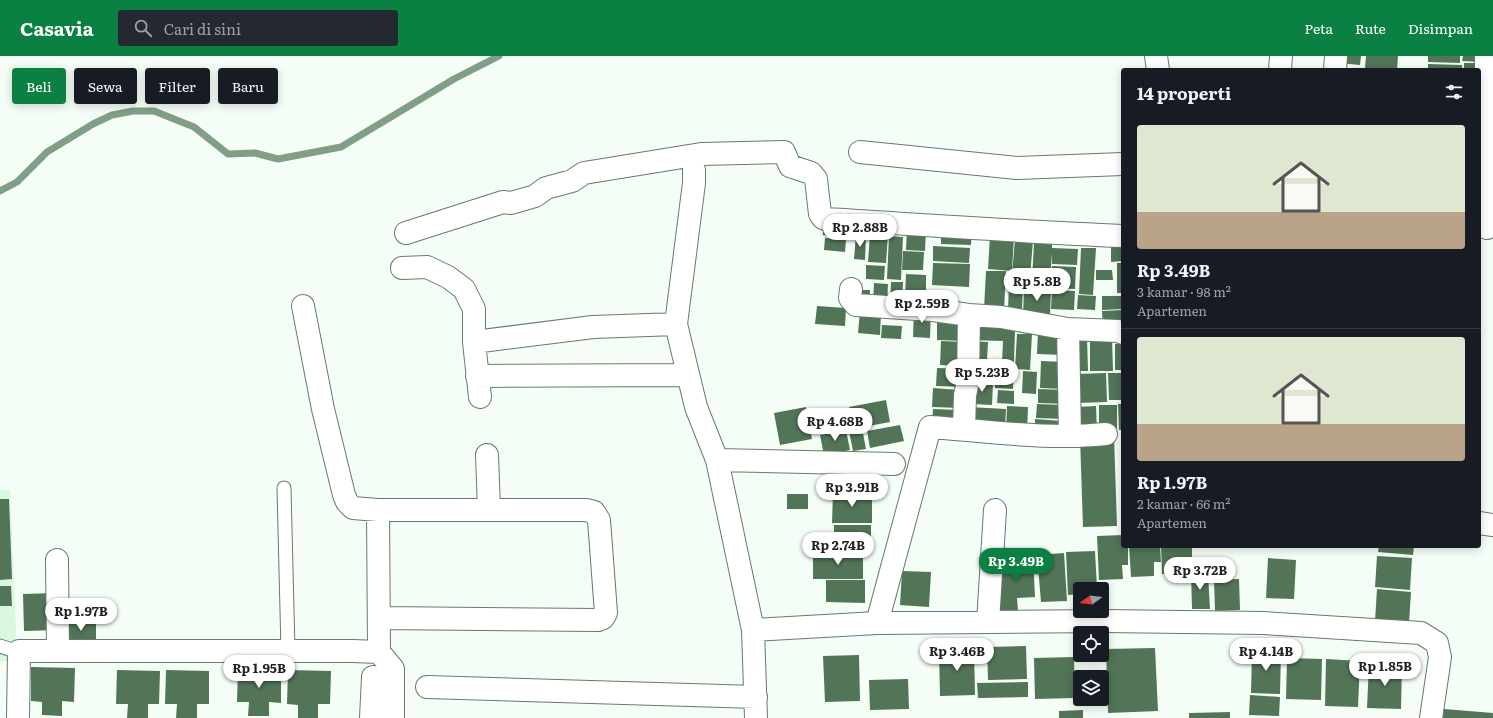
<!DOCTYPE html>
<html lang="id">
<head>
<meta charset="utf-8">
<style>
  body { margin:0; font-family:Literata,serif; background:#242831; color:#f1f3f6; height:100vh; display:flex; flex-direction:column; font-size:15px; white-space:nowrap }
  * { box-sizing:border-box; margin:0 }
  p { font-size:13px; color:#9ea1a6 }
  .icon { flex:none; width:22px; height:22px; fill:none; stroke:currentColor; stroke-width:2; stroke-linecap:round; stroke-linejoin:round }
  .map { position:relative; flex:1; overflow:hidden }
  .drawer { position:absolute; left:1121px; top:12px; width:360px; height:480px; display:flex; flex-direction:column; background:#171b24; border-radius:4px; box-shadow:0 2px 10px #0003 }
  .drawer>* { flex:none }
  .banner { position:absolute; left:12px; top:12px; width:380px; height:36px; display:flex; gap:8px }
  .needle { width:26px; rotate:255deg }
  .buttons { position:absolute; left:1073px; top:526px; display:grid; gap:8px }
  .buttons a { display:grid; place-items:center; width:36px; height:36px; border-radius:4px; background:#171b24; box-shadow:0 2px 10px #0003; font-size:20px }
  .price { position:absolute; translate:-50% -34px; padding:0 9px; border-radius:14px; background:#fff; color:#222; font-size:13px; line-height:26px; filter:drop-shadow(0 1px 2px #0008) }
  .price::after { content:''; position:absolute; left:50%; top:24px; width:12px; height:9px; margin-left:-6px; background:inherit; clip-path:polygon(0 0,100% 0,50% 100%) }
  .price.selected { background:#0b8043; color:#fff }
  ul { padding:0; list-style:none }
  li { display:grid; align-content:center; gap:8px; height:212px; padding:0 16px }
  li+li { border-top:1px solid #363941 }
  li span { display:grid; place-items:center; height:124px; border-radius:4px; color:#555 }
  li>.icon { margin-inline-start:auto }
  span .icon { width:72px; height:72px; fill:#fffc; stroke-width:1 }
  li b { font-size:17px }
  h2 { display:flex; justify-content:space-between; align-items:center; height:48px; padding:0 16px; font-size:17px }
  .pill { padding:0 14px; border-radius:4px; background:#171b24; box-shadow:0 2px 10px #0003; font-size:14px; line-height:36px }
  .pill.selected { background:#0b8043; color:#fff }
  header { display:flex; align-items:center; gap:24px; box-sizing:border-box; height:56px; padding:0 20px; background:#0b8043; color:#fff }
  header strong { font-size:19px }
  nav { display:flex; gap:22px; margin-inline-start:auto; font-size:14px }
  .search { width:280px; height:36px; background:#242831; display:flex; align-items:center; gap:10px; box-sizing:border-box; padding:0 14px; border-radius:4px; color:#9ea1a6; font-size:15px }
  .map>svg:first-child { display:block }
</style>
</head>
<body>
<header>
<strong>Casavia</strong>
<div class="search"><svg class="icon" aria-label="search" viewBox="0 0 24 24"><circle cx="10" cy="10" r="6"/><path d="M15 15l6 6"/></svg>Cari di sini</div>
<nav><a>Peta</a><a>Rute</a><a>Disimpan</a></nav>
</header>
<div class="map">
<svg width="1493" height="662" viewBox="0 0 1493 662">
  <rect width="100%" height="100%" fill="#f5fef6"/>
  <path fill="#daf8de" d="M0,434H10L16,573L14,605H0Z"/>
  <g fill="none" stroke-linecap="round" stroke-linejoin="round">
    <path stroke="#819e86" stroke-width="7" d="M0,135L17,126L47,96L93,68L112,59L133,55H154L194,71L228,98L255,97L278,103L341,91L454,23L499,0"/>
  </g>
  <path fill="#527457" d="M1340,0H1361L1360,9L1339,7Z
    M1366,0H1398L1397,14L1365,12Z
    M1428,0H1460V7L1428,6Z
    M1463,0H1482V6L1462,5Z
    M1464,7H1482L1479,14H1464Z
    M1428,8L1462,9V14H1428Z
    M824,166L847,167L846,181L823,179Z
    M907,172L926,173L925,195L906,194Z
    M941,173L972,174L971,189L941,188Z
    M870,178L888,179L886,207L868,206Z
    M856,179L866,180L865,204L854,203Z
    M889,180L903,181L901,224L887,223Z
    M990,180L1014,181L1012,215L988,213Z
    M825,182L846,183L845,196L824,194Z
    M1015,183L1033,185L1030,221L1012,219Z
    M1034,186L1052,187V192L1078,193L1077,209L1052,208V197L1050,226L1032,225Z
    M1111,186H1123V205L1111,206Z
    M933,190L970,192L969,207L933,205Z
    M1081,192H1096L1093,239L1079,238Z
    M903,195L924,196L923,214H902Z
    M933,207L970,208L969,231L932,229Z
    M1117,207H1123V237H1117Z
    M866,209L885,210L884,224L866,223Z
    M1052,210L1076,211L1075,233L1051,232Z
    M1096,214H1112L1113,224H1096Z
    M986,215H1006L1004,254L984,253Z
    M906,218L926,219V241L905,240Z
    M1009,225H1023L1022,256L1008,255Z
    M891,226H903L902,251L890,250Z
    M874,227L888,228L887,249L873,248Z
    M1024,232L1051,233L1050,261L1023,260Z
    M856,234H870L869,249Z
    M1052,234L1075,235L1074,254L1051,253Z
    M1078,239L1096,240L1095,254L1077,253Z
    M1102,240H1123V253L1102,254Z
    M817,250L846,252L845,270L815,268Z
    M914,254L931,255L930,282L913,281Z
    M1123,254V271L1103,272L1102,255Z
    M860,255L881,256L880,279L858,277Z
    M937,260L965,261L964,285L937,284Z
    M971,261L1003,263V273L1015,274L1014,307L1002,306L1003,285L970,284Z
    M882,269L902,270L901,283L881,282Z
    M1038,275L1065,277L1064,299L1037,298Z
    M1017,278H1032L1030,314L1015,313Z
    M1071,281H1087L1088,315H1072Z
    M1112,281L1113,315H1090V282Z
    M941,285L965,286L964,310L940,309Z
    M971,285L988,286L986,322L970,321Z
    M1115,288H1123V314H1115Z
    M1041,305L1065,306L1064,333L1040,332Z
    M996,307L1014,308L1013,333L995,332Z
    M937,312L964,313L963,331L936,330Z
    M1023,315L1037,316L1036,338L1022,337Z
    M1106,317L1107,346L1077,347L1076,318Z
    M1108,317H1123V344H1109Z
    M972,326L993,327L992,349L972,348Z
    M933,332L960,334V352L932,351Z
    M1038,333L1067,334V348L1038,347Z
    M998,334L1014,335V348L997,347Z
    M886,344L890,366L853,373L849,351Z
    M1037,348L1064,349V363L1036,362Z
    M1118,348H1123V374H1119Z
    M1099,349H1117V374L1099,375Z
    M1007,350L1028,351L1027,376L1006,375Z
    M1096,350L1097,376H1078L1077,351Z
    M806,351L812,383L780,389L774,357Z
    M969,351L1006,353L1005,372L968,370Z
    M933,353L960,354V369L932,368Z
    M845,356L848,370L822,375L819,361Z
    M1035,363L1062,365V376L1035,375Z
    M900,369L904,385L870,392L867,375Z
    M862,372L866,393L853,395L849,375Z
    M846,374L850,394L824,399L820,379Z
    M1114,380L1117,470L1083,471L1080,381Z
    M833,436H872V467H832Z
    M787,438H808V453H787Z
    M0,443H9L12,523L0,524Z
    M834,469H871V491H834Z
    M1123,479V490H1128V509H1122L1123,523L1099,524L1097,480Z
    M1129,490H1160L1161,506H1154V520L1131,521Z
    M1161,490H1192V504H1185L1186,518H1162Z
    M1379,490H1414L1413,499L1378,496Z
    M1095,495L1097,533H1080V538L1068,539L1066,496Z
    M1064,497L1067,545L1041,546L1037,499Z
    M813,498H863V523H813Z
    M1377,500L1412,502L1410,534L1375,531Z
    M1033,501L1035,541L1017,542L1018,555L1000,556L997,514L1005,513L1004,502Z
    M1268,502L1296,504L1294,543L1266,542Z
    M902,515L931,516L929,551L900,549Z
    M1191,517H1208L1210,553H1192Z
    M1239,523L1240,554L1215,555L1214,524Z
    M826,524H865V547L826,546Z
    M0,530H11L12,550H0Z
    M1377,533L1411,536L1409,567L1375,565Z
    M55,537L57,574L24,575L23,538Z
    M96,566V586H66L65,567Z
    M1026,590L1027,623L988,624L987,591Z
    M1155,592L1158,655L1108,657L1106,593Z
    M974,593L975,639L940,640L939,594Z
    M1252,595L1281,596L1280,638L1251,637Z
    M859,599L860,645L825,646L823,600Z
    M1074,601L1075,642L1035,643L1034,602Z
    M1287,602L1322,603L1321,644L1286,643Z
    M1326,603L1360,605L1358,651L1325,650Z
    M1369,608L1402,609L1401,653L1367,652Z
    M31,611L75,612L74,646L62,645V660L42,659V646L31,645Z
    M238,612L281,613V647L269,646V660H248L249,646H237Z
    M117,614L160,615L159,648H148V662H127L128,648H116Z
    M166,614L209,615V648H197V662H176L177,648H165Z
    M288,614L331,615L330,648H318V662H298V649L287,648Z
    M908,623L909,653L870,654L869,624Z
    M1028,626V641L978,642L977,627Z
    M1250,639L1280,641L1279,660L1249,659Z
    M1444,653L1493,657V662H1443Z
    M1083,654V662H1059V655Z
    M1230,656V662H1189V657Z"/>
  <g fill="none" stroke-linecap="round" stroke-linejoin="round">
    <defs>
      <path id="lane" d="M284,432L288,595
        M0,590L15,595H19"/>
      <path id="street" d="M1156,0L1158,14
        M1486,0L1487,172
        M1280,14L1281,0
        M1335,14L1336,0
        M860,96L1017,112L1123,108
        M694,114V127L676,268L696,351L717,404L753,574L756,662
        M406,177L503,146L511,147L535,140L546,132L572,125L584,117L701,98L784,96L790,110L811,117L816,123L820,158L823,162L826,163C925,169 1024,176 1123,180
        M402,212L427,211L448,221L464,233L474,253V286
        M851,233L850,242L856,249L933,254L969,259L1001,261L1068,273
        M303,250L323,353L344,439L347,446L353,452L378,454H586L594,456L599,464L606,557L603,562L598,564L379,562
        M477,320L688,319
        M480,341L474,286L593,271L676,268
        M964,373L965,339L968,326L969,259
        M1070,380L1068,273L1118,275L1123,277
        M487,399L489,453
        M717,404L894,408
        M378,454L379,596L393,613V662
        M1479,467L1493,469
        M57,504L58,595
        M988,566L995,454
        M877,567L930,371C976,374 1023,381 1070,380C1082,380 1094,379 1106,378
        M753,574L877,567L1104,565L1263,567L1421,577L1437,587L1440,601L1431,662
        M427,631L756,641
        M18,662L19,595H352L379,596
        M371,662L373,621"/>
    </defs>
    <use href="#lane" stroke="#667b69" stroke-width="15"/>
    <use href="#street" stroke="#667b69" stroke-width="24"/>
    <use href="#lane" stroke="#fff" stroke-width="13"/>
    <use href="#street" stroke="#fff" stroke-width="22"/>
  </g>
</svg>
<div class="buttons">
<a><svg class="needle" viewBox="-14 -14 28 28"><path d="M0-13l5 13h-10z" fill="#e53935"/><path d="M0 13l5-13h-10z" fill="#9ea1a6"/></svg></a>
<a><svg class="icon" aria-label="locate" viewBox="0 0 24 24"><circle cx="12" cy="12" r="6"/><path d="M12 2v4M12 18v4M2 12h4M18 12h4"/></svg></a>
<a><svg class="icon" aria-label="layers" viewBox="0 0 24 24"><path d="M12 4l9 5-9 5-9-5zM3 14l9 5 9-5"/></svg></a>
</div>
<b class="price" style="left:860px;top:192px">Rp 2.88B</b>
<b class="price" style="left:1037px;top:246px">Rp 5.8B</b>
<b class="price" style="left:922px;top:268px">Rp 2.59B</b>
<b class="price" style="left:982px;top:337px">Rp 5.23B</b>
<b class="price" style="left:835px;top:386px">Rp 4.68B</b>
<b class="price" style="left:852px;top:452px">Rp 3.91B</b>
<b class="price" style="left:838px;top:510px">Rp 2.74B</b>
<b class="price selected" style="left:1016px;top:526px">Rp 3.49B</b>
<b class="price" style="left:1200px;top:535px">Rp 3.72B</b>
<b class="price" style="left:81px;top:576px">Rp 1.97B</b>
<b class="price" style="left:957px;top:616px">Rp 3.46B</b>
<b class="price" style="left:1266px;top:616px">Rp 4.14B</b>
<b class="price" style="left:1385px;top:631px">Rp 1.85B</b>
<b class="price" style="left:259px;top:633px">Rp 1.95B</b>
<div class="banner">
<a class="pill selected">Beli</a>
<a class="pill">Sewa</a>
<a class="pill">Filter</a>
<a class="pill">Baru</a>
</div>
<section class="drawer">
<h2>14 properti<svg class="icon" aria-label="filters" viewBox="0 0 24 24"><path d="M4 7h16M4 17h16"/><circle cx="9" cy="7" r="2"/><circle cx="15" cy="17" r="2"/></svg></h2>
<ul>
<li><span style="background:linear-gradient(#dfe7d0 70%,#b9a48a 0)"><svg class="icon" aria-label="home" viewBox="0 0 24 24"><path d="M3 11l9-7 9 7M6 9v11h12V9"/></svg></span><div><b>Rp 3.49B</b><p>3 kamar · 98 m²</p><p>Apartemen</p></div></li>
<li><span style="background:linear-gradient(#dfe7d0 70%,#b9a48a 0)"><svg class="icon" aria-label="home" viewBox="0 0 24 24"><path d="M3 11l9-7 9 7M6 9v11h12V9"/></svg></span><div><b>Rp 1.97B</b><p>2 kamar · 66 m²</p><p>Apartemen</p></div></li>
</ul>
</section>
</div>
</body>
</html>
